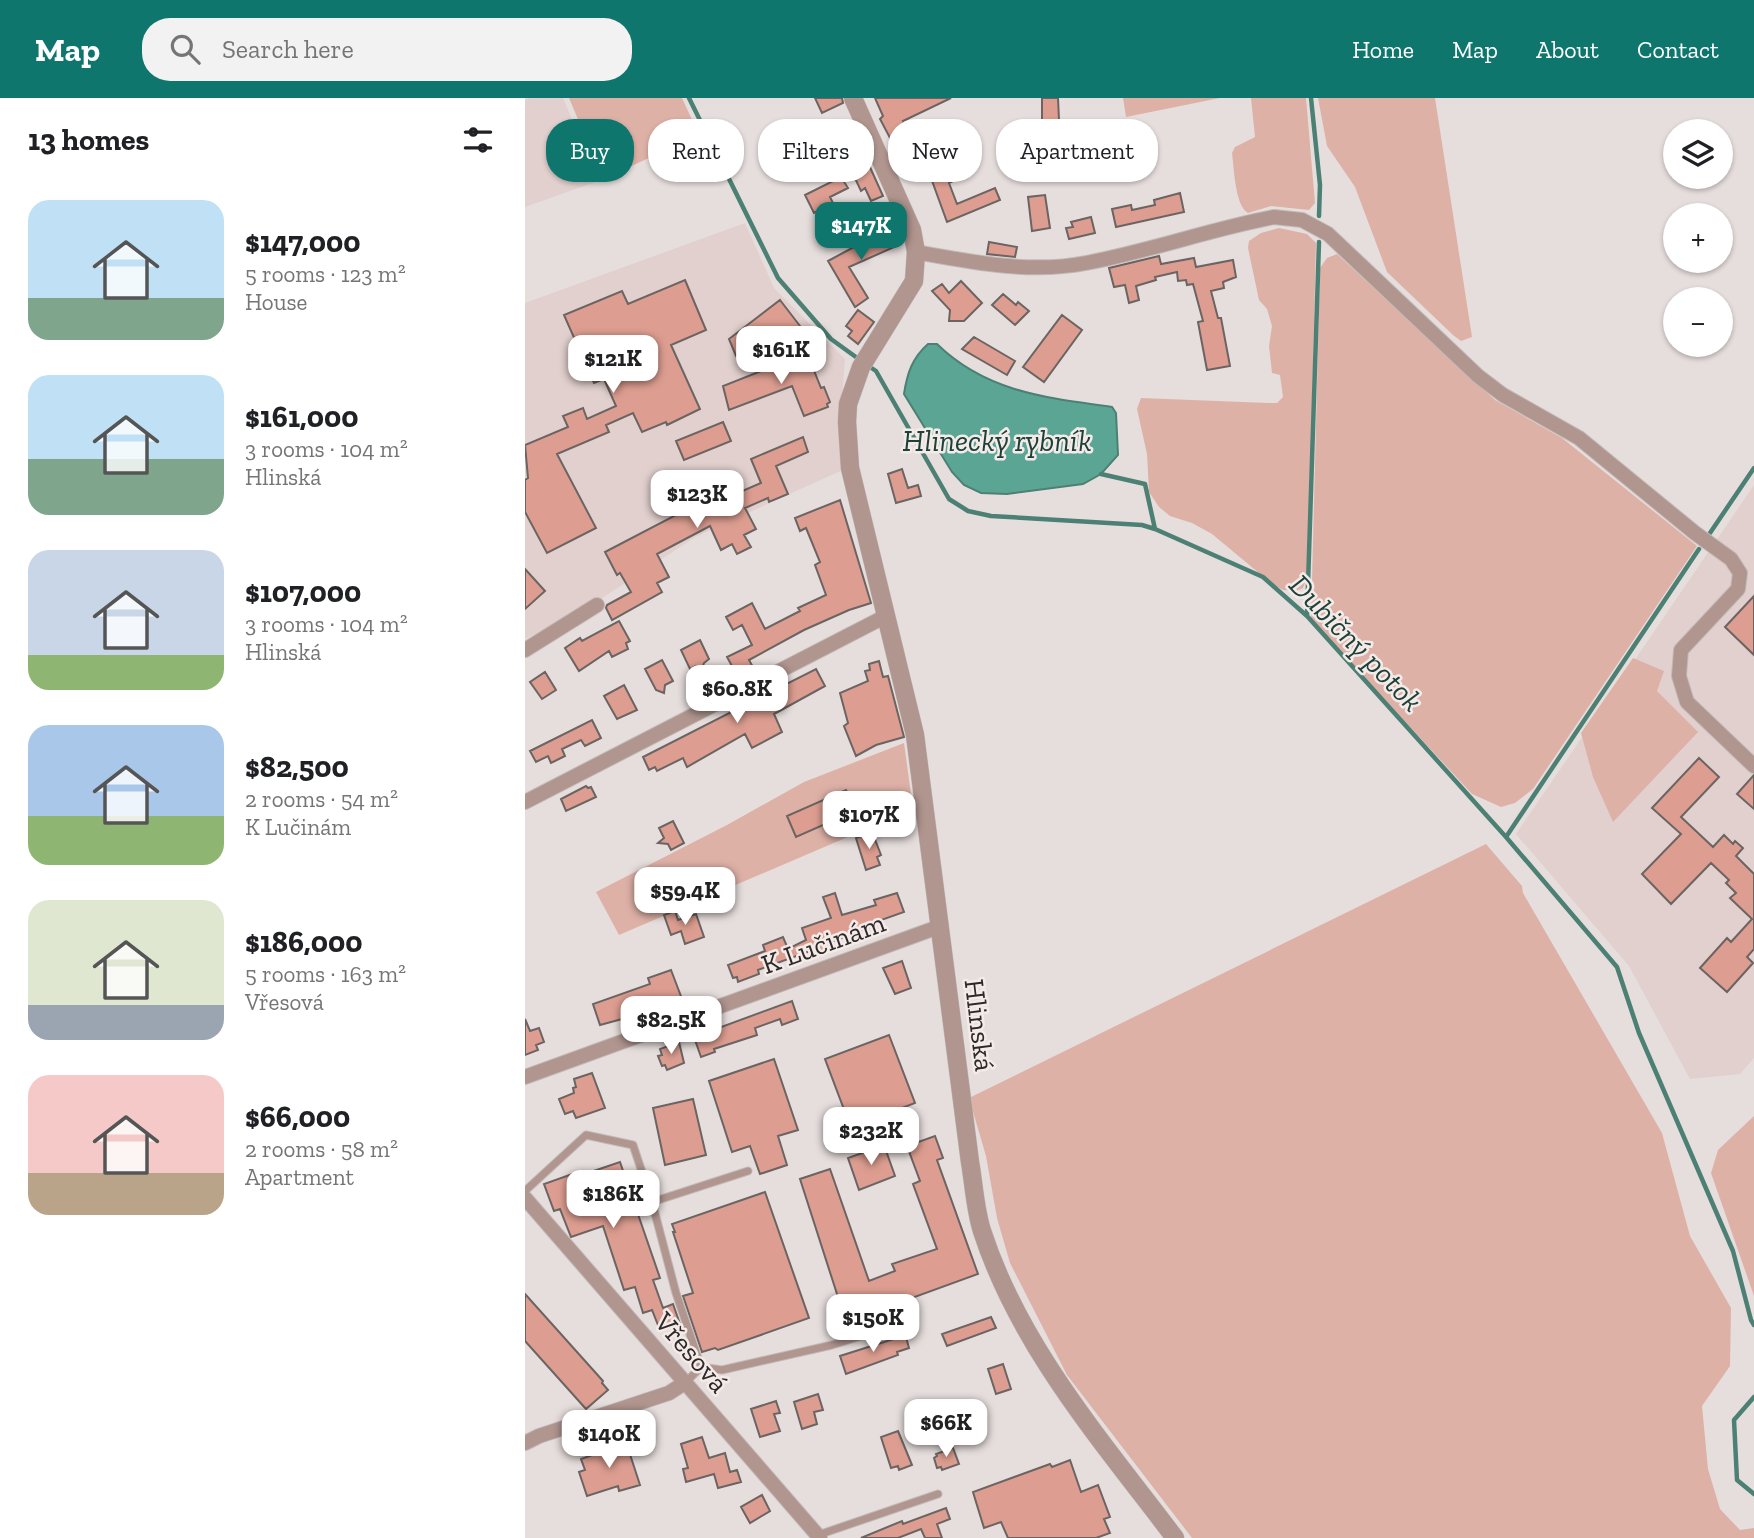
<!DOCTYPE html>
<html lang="en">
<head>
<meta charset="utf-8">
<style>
  body { margin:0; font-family:"Zilla Slab",serif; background:#f2f2f2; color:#202124; height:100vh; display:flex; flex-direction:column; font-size:26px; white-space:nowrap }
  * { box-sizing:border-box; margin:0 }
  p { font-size:23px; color:#757577 }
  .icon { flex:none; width:38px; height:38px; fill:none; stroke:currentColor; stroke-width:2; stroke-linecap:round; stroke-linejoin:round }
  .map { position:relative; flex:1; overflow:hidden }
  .side { display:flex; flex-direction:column; background:#fff; width:525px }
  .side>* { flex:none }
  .guide { position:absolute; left:21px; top:21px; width:665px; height:63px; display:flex; gap:14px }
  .controls { position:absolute; left:1138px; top:21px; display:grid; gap:14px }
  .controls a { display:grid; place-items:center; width:70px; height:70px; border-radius:50%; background:#fff; box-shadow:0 2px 5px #0004; font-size:35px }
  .price { position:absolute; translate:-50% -60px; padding:0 16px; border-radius:14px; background:#fff; color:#222; font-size:23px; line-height:46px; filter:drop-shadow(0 2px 4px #0008) }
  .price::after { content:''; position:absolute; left:50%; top:42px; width:21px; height:16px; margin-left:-10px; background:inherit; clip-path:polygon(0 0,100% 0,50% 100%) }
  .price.on { background:#0f766e; color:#fff }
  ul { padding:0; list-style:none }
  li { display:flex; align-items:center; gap:21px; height:175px; padding:0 28px }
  li span { display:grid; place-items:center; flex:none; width:196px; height:140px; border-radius:21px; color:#555 }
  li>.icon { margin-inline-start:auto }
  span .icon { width:84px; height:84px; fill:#fffc; stroke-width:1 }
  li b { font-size:30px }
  h2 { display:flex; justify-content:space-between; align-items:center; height:84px; padding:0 28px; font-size:30px }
  .pill { padding:0 24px; border-radius:28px; background:#fff; box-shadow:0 2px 5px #0004; font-size:24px; line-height:63px }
  .pill.on { background:#0f766e; color:#fff }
  header { display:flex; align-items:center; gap:42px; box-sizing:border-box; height:98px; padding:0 35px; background:#0f766e; color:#fff }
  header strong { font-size:33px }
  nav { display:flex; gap:38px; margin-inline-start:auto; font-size:24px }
  .search { width:490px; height:63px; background:#f2f2f2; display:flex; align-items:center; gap:18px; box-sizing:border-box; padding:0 24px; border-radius:28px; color:#757577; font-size:26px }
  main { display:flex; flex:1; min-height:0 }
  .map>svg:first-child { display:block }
</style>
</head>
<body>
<header>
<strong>Map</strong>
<div class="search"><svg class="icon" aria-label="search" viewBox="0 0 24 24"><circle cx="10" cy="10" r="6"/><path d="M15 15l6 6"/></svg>Search here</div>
<nav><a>Home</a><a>Map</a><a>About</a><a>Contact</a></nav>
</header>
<main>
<section class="side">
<h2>13 homes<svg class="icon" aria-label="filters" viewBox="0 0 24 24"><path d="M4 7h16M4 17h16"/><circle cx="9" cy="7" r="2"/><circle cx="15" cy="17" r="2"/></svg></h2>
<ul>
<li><span style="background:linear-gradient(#bfe0f5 70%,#7fa58c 0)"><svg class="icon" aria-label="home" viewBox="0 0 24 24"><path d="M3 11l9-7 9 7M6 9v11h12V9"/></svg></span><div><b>$147,000</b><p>5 rooms · 123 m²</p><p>House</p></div></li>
<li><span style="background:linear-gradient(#bfe0f5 60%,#7fa58c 0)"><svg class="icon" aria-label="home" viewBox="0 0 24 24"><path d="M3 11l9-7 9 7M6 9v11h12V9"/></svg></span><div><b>$161,000</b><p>3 rooms · 104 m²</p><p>Hlinská</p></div></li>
<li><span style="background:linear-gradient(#c9d6e8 75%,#8fb573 0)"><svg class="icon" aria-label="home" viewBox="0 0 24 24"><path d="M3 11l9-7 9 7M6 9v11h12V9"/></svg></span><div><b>$107,000</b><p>3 rooms · 104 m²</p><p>Hlinská</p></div></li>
<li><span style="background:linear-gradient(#a9c7e8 65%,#8fb573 0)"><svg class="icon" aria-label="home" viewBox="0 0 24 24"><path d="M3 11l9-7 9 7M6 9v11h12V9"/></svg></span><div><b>$82,500</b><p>2 rooms · 54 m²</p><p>K Lučinám</p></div></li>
<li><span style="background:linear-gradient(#dfe7d0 75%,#9aa5b1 0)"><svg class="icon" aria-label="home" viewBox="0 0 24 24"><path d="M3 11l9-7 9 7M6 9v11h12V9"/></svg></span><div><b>$186,000</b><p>5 rooms · 163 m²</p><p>Vřesová</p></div></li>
<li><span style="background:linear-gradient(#f6c9c9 70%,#b9a48a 0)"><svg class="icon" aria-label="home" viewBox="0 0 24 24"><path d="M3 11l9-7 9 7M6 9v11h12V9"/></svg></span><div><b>$66,000</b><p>2 rooms · 58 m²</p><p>Apartment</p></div></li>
</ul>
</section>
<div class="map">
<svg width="1229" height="1440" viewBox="0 0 1229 1440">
  <rect width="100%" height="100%" fill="#e6dedc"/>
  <path fill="#e1d0cd" d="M4,0H38L73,83L0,109V2Z
    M220,125L249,190L320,261L315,323L322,370L172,438L71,504L0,541V205Z
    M1229,387V960L1215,976L1165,981L1104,868L991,736Z"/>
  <path fill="#deb1a7" d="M44,0H157L174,37L78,81Z
    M598,0H695L601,19Z
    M726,0H781L790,105L784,112L746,108L723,115C710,108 709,70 707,55L710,49L730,39Z
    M793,0H910L947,239L936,243L928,237L862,174L830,89L802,48Z
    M754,130L782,136L791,145L783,477L778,490L771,493L758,492L746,485L687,436L667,425L645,418L634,409L624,394L622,356L612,311L616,300L743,305H752L758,299L755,277L747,275L744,248L747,228L742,211L734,202L723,150L724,143L736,135Z
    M812,156L970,302L1037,340L1172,448L1008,691L990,705L976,709L947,696L786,522L795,170L802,160Z
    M1108,560L1139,573L1132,593L1173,634L1088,724L1068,679L1056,635Z
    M379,645L388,711L94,837L71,794L202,727L279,684Z
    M961,746L997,788L998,795L1137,1035L1165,1138L1206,1210L1205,1268L1177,1308L1183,1371L1195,1411L1215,1432L1229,1430V1440H667L542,1277L485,1165L472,1120L461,1058L444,1000Z
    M1229,1018V1198L1186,1075L1193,1052Z"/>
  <path fill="#5ba595" stroke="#4d8074" stroke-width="2" d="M403,246H412C461,294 522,300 587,309L591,315L593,357L576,376L558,386L482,396L456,395L439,387L427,374L379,296C382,276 387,260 403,246Z"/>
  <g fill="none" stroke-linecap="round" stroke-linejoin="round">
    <path stroke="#4d8074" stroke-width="4.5" d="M164,0L253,180L306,241L335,262
      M786,0L795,87L794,118
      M342,267L351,273L424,401L443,413L466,418L617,427L630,431L738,479L782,518L981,739L1092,869L1114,935L1208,1153L1226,1222L1229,1227
      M576,376L620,386L630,431
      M1185,435L1229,370
      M782,518L794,144
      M981,739L1174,451
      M1229,1299L1209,1322L1212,1382L1229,1396"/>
  </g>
  <path fill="#dd9e91" stroke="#6b6462" stroke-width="2" d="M290,0H317L318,5L297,15Z
    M350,0H426L378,23L385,35L378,39L389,61L395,57L401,67L384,76L355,21L358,18Z
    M517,0H533L534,22L517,23Z
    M326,27L334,44L258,80L249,63Z
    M436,65L442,76L424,85L432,106L470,90L475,102L422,124L406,80Z
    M344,67L358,98L346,103L340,90L336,93L328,76Z
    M316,79L323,90L305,99L308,105L289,115L280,97Z
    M655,95L659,114L591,129L587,111L606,107L607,112L630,107L629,102Z
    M520,97L525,130L507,133L503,99Z
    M566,119L570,135L544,141L541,130L548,129L546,124Z
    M370,130L376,146L324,169L343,200L330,209L303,163L340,143Z
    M464,144L492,149L490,159L462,156Z
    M634,158L636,166L669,160L671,169L708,162L711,179L698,184L699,190L686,193L693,220H696L705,268L682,272L673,224L678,223L668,186L662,187L661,182L653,183L652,174L630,179L631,182L611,188L614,202L604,205L600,187L589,189L584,170Z
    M160,182L181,232L146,247L175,311L142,327L141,324L117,334L108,315L81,327L84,334L32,356L71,430L22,455L0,414V382L3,380L0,347L43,329L38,318L58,310L62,321L91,308L79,281L69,285L39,217L97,193L103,206Z
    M436,183L457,205L439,223H424L425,212L407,193L417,186L424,195Z
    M478,196L491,207L493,204L504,213L490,227L467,207Z
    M255,202L275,228L259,240L252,231L228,251L211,258L204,241Z
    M333,212L349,224L333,246L323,238L327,233L321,228Z
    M537,217L557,232L519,284L498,269Z
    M449,239L490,263L482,277L437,251Z
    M282,255L296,290L299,289L305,304L302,306L303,309L279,318L267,288L204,312L198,288Z
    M198,324L206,343L159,362L151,343Z
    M278,339L283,354L251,368L263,396L244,404L243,400L220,410L231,431L219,437L226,449L212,456L207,446L196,452L185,428L132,456L144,479L132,485L137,494L87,522L81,510L82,507L106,494L95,475L92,477L80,454L195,394L199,401L236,385L226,361Z
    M377,371L383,390L393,387L396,398L371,405L363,376Z
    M315,402L346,505L324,512L279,532L224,562L229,571L213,579L202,559L227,547L217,527L208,532L201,519L227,505L240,531L275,513L273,510L301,497L290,467L295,464L281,430L275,433L270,420Z
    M0,471L20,493L0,511Z
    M1229,498V557L1200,529Z
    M94,523L105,543L101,545L103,551L87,559L84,553L54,573L40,550L55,540L57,543Z
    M175,542L184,561L179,565L177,571L171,568L165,571L156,552Z
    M137,562L148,583L140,587L139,595L131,592L120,571Z
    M354,563L358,579L363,578L379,639L351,647L331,658L319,628L323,625L315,595L343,583L340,573L345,572L344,566Z
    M291,571L300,588L249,616L257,634L227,650L220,636L162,669L158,660L132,673L130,669L124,672L118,659Z
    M20,574L31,592L17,601L5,584Z
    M99,587L112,612L92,621L79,598Z
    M67,622L76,640L60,648L56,642L37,651L40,658L26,665L23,658L11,664L5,653Z
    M1174,660L1194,679L1156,719L1188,749L1199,737L1208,746L1210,743L1218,750L1211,758L1229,776V851L1222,859L1228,865L1202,894L1175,870L1202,840L1206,844L1227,821L1205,800L1211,795L1201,785L1204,782L1186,765L1146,806L1117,776L1156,736L1127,710Z
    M1229,677V711L1212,696Z
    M61,688L63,690L66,689L71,699L41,713L36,701Z
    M321,692L330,713L271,739L262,718Z
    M148,723L159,745L146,752L143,746L133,745L139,740L134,730Z
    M347,734L356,757L352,759L355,767L341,772L331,740Z
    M310,795L317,817L351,807L349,802L372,795L379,814L342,827L343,830L306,844L308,850L286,857L285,853L233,872L234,876L213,884L212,879L208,880L203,867L240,853L238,847L258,839L263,851L281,842L277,830L306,820L298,799Z
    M150,813L153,822L171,816L179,839L160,846L156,833L146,837L139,817Z
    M377,863L386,890L370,896L358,870Z
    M146,872L157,901L131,912L126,899L104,906L108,918L75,927L68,906L125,886L123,880Z
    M267,903L273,921L257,927L255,921L230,930L232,937L189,951L190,954L176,959L169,939Z
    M0,921L5,933L14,930L19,944L11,947L13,952L0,957Z
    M364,937L390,1005L326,1030L300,961Z
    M154,944L159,965L142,972L140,967L137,968L133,958L137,957L135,951Z
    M249,961L273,1032L253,1038L262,1067L235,1076L225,1048L207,1054L184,983Z
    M67,975L80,1010L51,1020L48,1013L40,1016L34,1001L49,995L48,990L51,989L49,981Z
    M168,1001L181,1057L140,1067L128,1010Z
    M410,1038L418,1060L412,1062L453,1176L321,1224L275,1081L305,1071L344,1183L370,1173L367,1166L412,1151L388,1086L395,1083L382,1048Z
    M359,1047L370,1078L334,1092L323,1060Z
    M95,1064L135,1180L128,1182L138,1210L148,1206L155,1226L135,1232L127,1212L118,1215L110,1189L99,1192L78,1128L46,1139L35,1111L29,1113L19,1086L50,1075L51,1079Z
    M240,1094L284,1220L193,1252L190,1250L177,1254L158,1198L168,1195L148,1134H150L147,1126Z
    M0,1196L78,1283L77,1285L83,1292L61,1311L0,1243Z
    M466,1219L471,1230L422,1248L417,1236Z
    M378,1238L381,1239L384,1250L372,1254L373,1257L321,1276L315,1258Z
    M478,1266L486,1291L471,1296L463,1271Z
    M293,1296L298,1312L289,1314L292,1326L277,1331L269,1304Z
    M251,1303L255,1315L249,1316L255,1333L235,1339L226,1311Z
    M373,1333L387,1367L374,1372L373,1368L366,1370L356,1339Z
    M177,1339L184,1360L200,1355L205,1374L212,1372L216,1384L193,1390L189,1376L161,1384L158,1371L163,1370L156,1346Z
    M100,1341L115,1387L94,1393L93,1388L62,1398L54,1374L60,1372L56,1361L81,1352L80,1347Z
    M428,1350L434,1366L417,1372L416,1369L412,1370L409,1360L412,1358L411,1356Z
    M545,1362L556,1394L573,1387L585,1419L579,1421L585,1435L571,1440H483L476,1424L459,1430L448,1394L525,1366L527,1369Z
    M237,1397L245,1413L225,1425L216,1409Z
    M421,1410L425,1421L412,1426L417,1440H400L396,1431L373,1440H336L377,1423L378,1426Z"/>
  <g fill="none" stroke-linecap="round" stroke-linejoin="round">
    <defs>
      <path id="service" d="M0,1093L61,1037L108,1047L127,1104L223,1073
        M127,1104L151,1195L176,1269L161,1284
        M176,1269L197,1272L307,1247L349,1234
        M293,1437L413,1396"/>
      <path id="minor" d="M391,154C446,164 505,176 561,165C625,153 686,131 749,119L777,122L803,136L953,278L978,297L1054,340L1170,435L1206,461L1215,475L1213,491L1156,552L1154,578L1162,604L1229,668
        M0,552L72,507
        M0,704L361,518
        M0,979L416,828
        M0,1100L295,1440
        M0,1345L14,1338L144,1295L161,1284"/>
      <path id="tertiary" d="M328,0L387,132L391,154L389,183L336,269L323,306L322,324L325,370L390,637L445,1064C449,1087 450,1111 457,1133C495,1250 577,1343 650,1440"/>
    </defs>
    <use href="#service" stroke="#c1bab8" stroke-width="9"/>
    <use href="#minor" stroke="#c1bab8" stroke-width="16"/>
    <use href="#tertiary" stroke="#c1bab8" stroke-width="19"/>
    <use href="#service" stroke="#b1958f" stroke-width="7"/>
    <use href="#minor" stroke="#b1958f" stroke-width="14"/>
    <use href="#tertiary" stroke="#b1958f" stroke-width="18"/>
  </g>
  <g text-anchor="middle" stroke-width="5" stroke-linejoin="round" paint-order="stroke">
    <g font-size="28" fill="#2c2928" stroke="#f4ebe9">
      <text transform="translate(298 845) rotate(-20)" y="10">K Lučinám</text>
      <text transform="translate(455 927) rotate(83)" y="10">Hlinská</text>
      <text transform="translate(167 1254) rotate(49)" y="10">Vřesová</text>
    </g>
    <g font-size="30" font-style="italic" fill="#1d4139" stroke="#f4ebe9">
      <text x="472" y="353">Hlinecký rybník</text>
      <text transform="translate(831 545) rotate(46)" y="10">Dubičný potok</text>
    </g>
  </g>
</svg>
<div class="controls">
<a><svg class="icon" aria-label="layers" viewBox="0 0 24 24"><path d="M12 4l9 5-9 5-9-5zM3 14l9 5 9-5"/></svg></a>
<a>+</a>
<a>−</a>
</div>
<b class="price on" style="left:336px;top:164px">$147K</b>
<b class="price" style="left:256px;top:288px">$161K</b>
<b class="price" style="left:88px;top:297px">$121K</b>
<b class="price" style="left:172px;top:432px">$123K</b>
<b class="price" style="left:212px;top:627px">$60.8K</b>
<b class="price" style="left:344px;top:753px">$107K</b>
<b class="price" style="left:160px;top:829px">$59.4K</b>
<b class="price" style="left:146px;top:958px">$82.5K</b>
<b class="price" style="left:346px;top:1069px">$232K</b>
<b class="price" style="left:88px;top:1132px">$186K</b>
<b class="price" style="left:348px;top:1256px">$150K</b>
<b class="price" style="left:421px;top:1361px">$66K</b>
<b class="price" style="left:84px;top:1372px">$140K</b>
<div class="guide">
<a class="pill on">Buy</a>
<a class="pill">Rent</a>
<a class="pill">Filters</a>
<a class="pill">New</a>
<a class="pill">Apartment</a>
</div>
</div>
</main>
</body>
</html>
